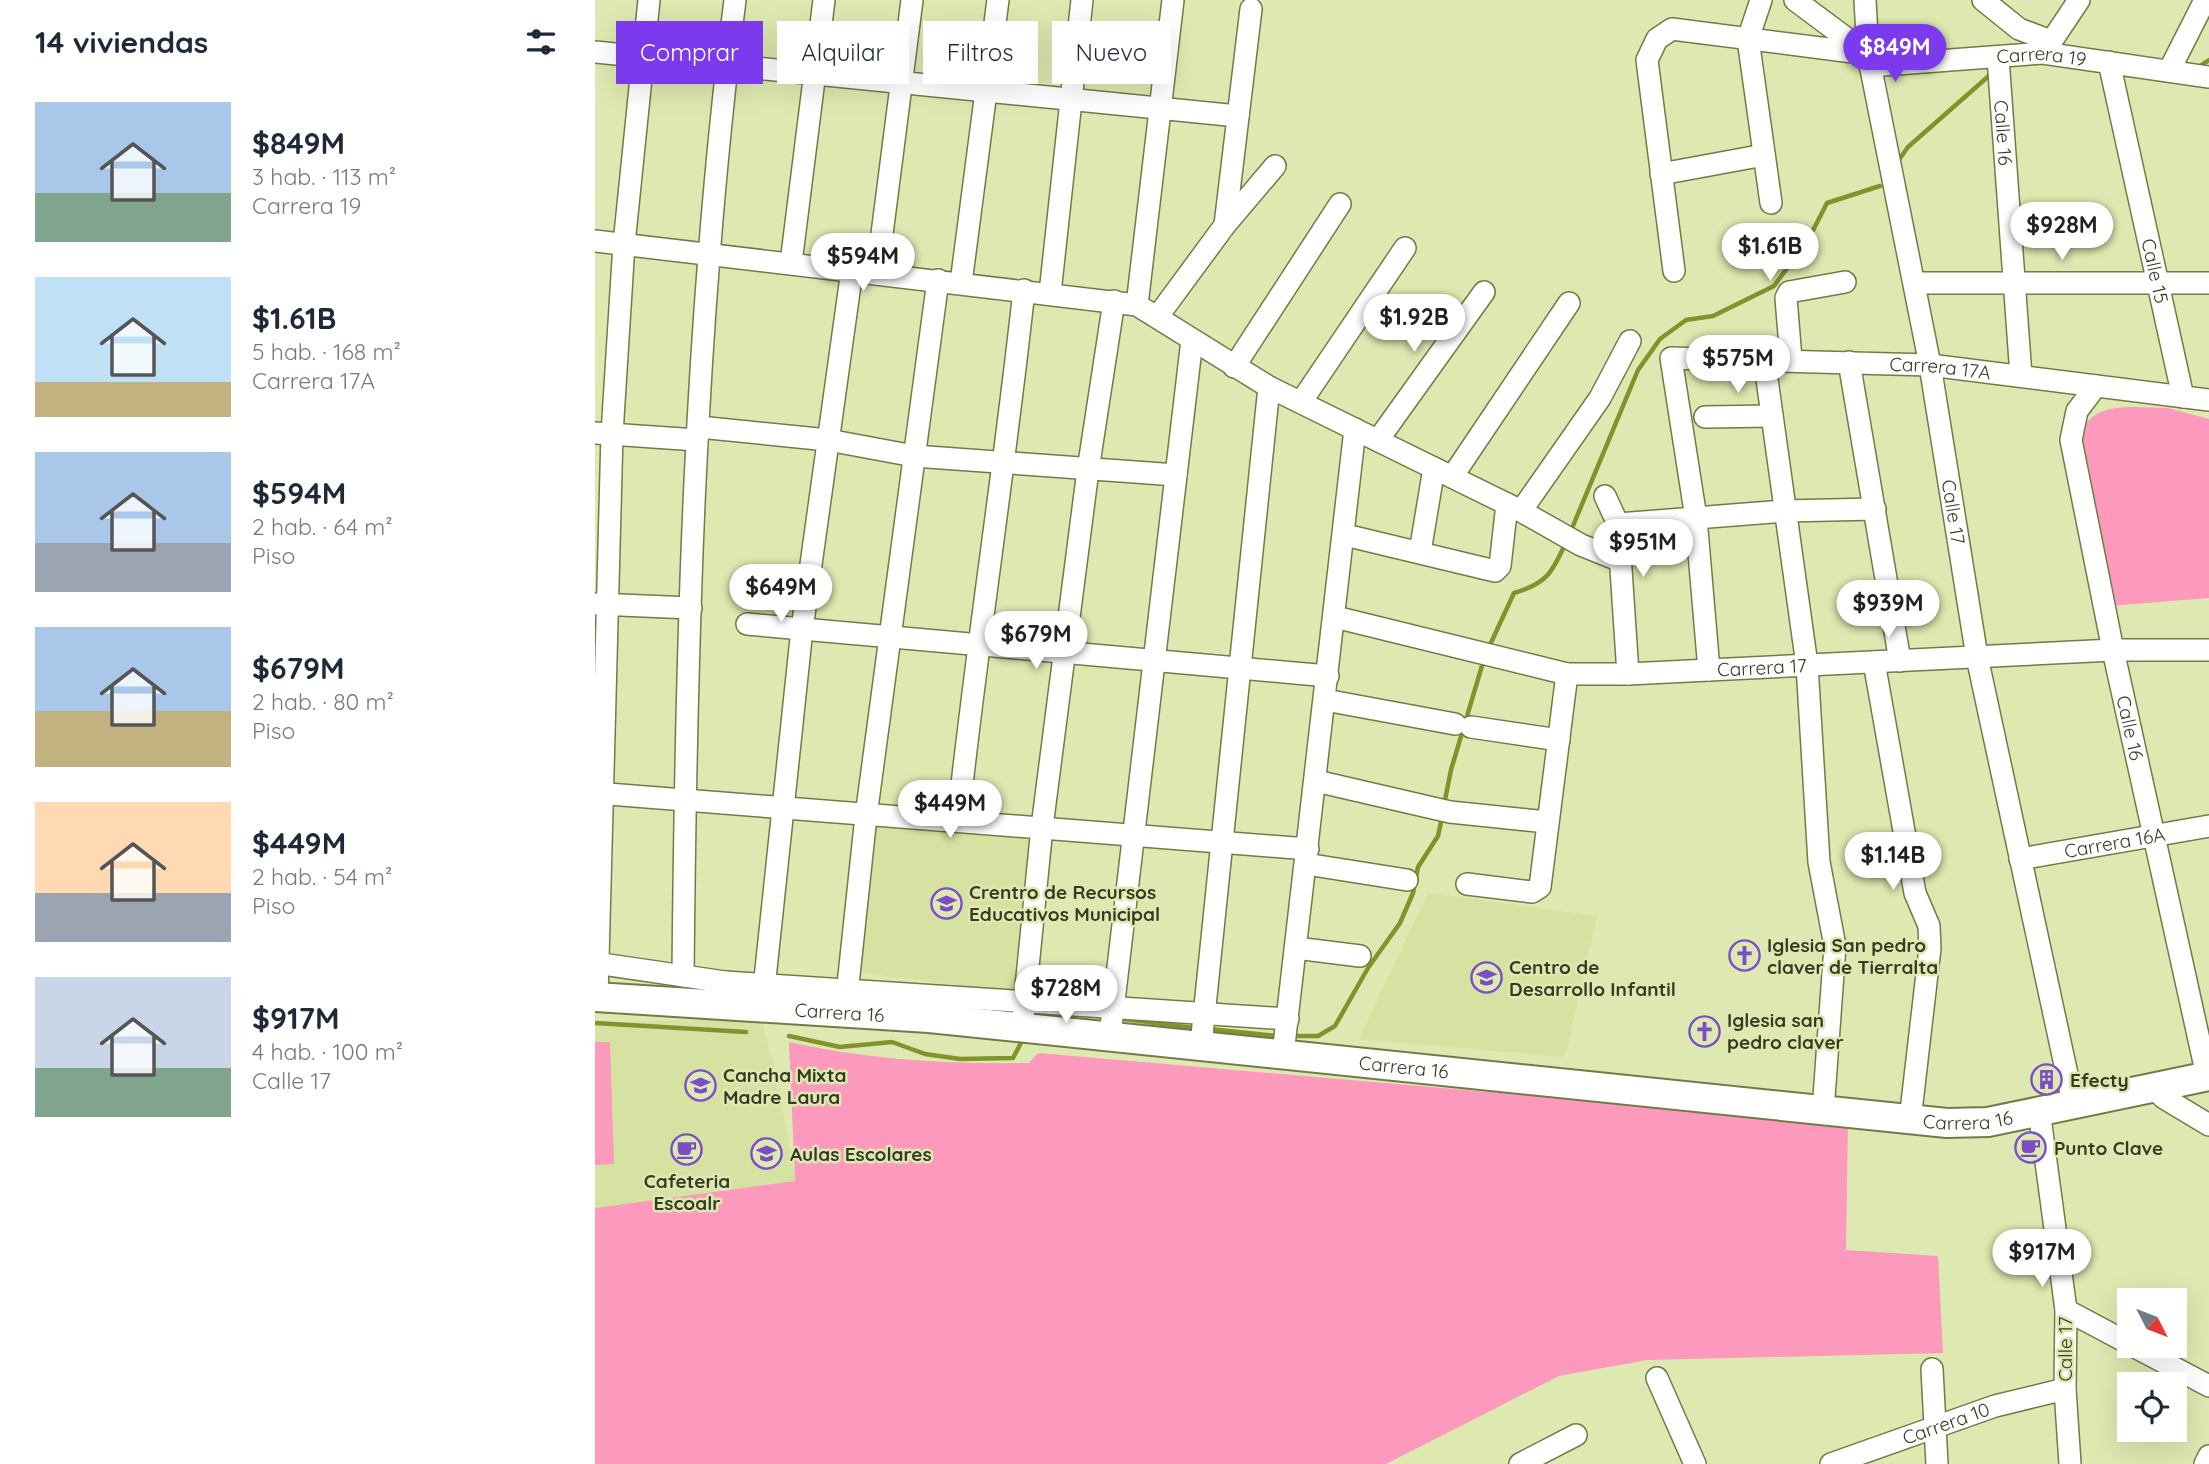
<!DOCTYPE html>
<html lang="es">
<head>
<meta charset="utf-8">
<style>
  body { margin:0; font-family:Quicksand,sans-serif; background:#f2f2f3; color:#1f2937; height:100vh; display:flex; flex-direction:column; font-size:26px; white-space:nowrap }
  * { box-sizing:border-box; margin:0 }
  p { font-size:23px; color:#747a83 }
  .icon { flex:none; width:38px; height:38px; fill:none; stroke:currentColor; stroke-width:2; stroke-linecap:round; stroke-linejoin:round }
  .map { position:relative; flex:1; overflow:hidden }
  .panel { display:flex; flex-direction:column; background:#fff; width:595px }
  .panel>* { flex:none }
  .banner { position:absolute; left:21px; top:21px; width:665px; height:63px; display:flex; gap:14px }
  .needle { width:46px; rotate:132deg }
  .tools { position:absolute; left:1522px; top:1288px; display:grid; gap:14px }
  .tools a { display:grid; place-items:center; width:70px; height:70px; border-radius:0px; background:#fff; box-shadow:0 7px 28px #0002; font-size:35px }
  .price { position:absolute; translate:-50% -60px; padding:0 16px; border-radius:24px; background:#fff; color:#222; font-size:23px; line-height:46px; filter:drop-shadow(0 2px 4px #0008) }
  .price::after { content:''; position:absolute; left:50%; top:42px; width:21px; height:16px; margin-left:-10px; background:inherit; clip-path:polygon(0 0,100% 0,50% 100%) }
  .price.on { background:#7c3aed; color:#fff }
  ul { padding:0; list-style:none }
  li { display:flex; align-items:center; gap:21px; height:175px; padding:0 35px }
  li span { display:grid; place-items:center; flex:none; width:196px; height:140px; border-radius:0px; color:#555 }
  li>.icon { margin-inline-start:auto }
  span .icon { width:84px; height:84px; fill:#fffc; stroke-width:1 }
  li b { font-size:30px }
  h2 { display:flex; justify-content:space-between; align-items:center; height:84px; padding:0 35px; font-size:30px }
  .pill { padding:0 24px; border-radius:0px; background:#fff; box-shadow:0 7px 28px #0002; font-size:24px; line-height:63px }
  .pill.on { background:#7c3aed; color:#fff }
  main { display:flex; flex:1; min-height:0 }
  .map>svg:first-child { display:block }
</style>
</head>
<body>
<main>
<section class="panel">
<h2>14 viviendas<svg class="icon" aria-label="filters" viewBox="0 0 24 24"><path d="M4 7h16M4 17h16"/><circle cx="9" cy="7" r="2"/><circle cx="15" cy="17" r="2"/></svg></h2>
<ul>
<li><span style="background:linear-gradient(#a9c7e8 65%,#7fa58c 0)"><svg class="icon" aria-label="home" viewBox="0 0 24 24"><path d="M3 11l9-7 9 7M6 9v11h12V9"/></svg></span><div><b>$849M</b><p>3 hab. · 113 m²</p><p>Carrera 19</p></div></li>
<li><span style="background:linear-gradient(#bfe0f5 75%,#c2b280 0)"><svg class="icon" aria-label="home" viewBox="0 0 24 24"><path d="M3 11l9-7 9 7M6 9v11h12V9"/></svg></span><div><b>$1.61B</b><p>5 hab. · 168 m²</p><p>Carrera 17A</p></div></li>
<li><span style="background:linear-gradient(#a9c7e8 65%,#9aa5b1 0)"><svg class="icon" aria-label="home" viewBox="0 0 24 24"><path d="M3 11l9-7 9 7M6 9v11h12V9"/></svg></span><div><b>$594M</b><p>2 hab. · 64 m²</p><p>Piso</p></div></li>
<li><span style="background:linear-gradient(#a9c7e8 60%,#c2b280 0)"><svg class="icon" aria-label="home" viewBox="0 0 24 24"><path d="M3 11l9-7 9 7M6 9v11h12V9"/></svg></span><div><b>$679M</b><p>2 hab. · 80 m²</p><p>Piso</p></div></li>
<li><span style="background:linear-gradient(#ffd9b3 65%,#9aa5b1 0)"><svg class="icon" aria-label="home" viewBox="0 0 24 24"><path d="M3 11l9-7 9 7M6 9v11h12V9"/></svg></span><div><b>$449M</b><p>2 hab. · 54 m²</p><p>Piso</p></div></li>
<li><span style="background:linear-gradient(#c9d6e8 65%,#7fa58c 0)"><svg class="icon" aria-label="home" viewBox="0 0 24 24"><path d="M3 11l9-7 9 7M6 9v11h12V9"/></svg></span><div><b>$917M</b><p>4 hab. · 100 m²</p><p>Calle 17</p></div></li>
</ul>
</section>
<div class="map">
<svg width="1614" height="1464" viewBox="0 0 1614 1464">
  <rect width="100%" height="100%" fill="#dde9b0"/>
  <path fill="#d5e2a1" d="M282,821L439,834L422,993L262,972Z
    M833,893L1002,916L970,1057L764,1039Z
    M167,1018L175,1055H177L201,1181L0,1208V1023Z"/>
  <path fill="#fc99bc" d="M1573,408L1614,419V598L1514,606L1484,442C1492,398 1538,408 1573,408Z
    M0,1042H15L19,1164L0,1165Z
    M194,1042C273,1060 353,1064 434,1063L443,1053L1253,1123L1251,1250L1343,1256L1348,1353L1052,1360L964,1376L791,1464H0V1208L200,1181Z"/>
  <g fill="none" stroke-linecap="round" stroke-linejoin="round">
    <path stroke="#83932c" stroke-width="4.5" d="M1602,68L1614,60
      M1303,161L1313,147L1396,74
      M975,533L1043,370L1065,339L1091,320L1118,316L1179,286L1213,240L1232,203L1285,186
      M894,647L919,593C950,584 957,574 970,544
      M849,805L856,770L889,659
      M529,1019L599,1028
      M0,1023L151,1032
      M614,1029L681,1036
      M194,1036L245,1047L297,1042L330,1054L365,1059L418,1058L427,1041
      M698,1036H723L740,1026L773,968L805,923L818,893L823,867L843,836L847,817"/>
    <defs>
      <g id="minor">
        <path d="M1166,0L1153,39L1176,203"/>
        <path d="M1200,0L1271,53"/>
        <path id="s1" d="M1270,0L1273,54L1335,365L1382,657L1478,1102"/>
        <path d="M1388,0L1424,29L1456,41"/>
        <path d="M1450,51L1484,0"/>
        <path d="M0,52L643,116"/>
        <path id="s2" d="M1403,58L1426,376"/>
        <path id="s3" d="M1514,62L1588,397"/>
        <path id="s4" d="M1275,66L1448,53L1614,77"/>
        <path d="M1574,71L1610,0"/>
        <path d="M1066,174L1169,155"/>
        <path d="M630,225L656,9"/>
        <path d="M0,241L542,305L674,387L926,511L986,545L1026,561"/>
        <path d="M196,263L229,0"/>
        <path d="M1079,271L1052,60L1062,39L1077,29L1273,54"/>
        <path d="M282,273L317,0"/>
        <path d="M366,283L403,0"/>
        <path d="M1320,283H1614"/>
        <path d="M455,293L487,0"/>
        <path d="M542,305L578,0"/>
        <path d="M563,316L630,225L680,166"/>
        <path d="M1169,358L1212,665L1224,862L1240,946L1228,1111"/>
        <path d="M1196,359L1191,298L1194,292L1250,282"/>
        <path d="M1254,362L1305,661"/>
        <path d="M639,367L745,204"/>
        <path id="s5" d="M1501,386L1482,411L1476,440L1518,650L1612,1076"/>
        <path d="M706,402L810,248"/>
        <path d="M1110,417L1177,416"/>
        <path d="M104,427L233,440L319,456L581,475"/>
        <path d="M0,433L102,440"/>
        <path d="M783,440L889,292"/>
        <path d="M857,477L974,303"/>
        <path d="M1010,496L1023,524L1033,674"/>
        <path d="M926,511L1005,398L1035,341"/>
        <path d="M1023,524L1190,511L1280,509"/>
        <path d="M750,535L900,571L905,566L912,504"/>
        <path d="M825,552L839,468"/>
        <path d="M2,604L96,608"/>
        <path id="s6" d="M740,617L972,674H1033L1518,650H1614"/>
        <path d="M152,624L733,676"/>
        <path d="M1279,662L1320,893L1334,926L1335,948L1315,1120"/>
        <path id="s7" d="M1114,670L1101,518L1076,358L1335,365L1614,400"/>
        <path d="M730,700L860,724"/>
        <path d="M876,727L964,740"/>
        <path d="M721,781L855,812L952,822"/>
        <path d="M0,793L713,849"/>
        <path d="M363,820C382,643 410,467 429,290"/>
        <path id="s8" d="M1425,859L1614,826"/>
        <path d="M711,864L812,880"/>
        <path d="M872,884L937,892L945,887L972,674"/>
        <path d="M701,948L765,956"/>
        <path d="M0,963L130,982V995"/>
        <path d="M88,976C91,650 99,324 140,0"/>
        <path d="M130,982L693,1019"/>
        <path d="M2,997L17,434L29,244L54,0"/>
        <path d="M167,1007L207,629L257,270"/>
        <path d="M250,1013L271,816L343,280"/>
        <path d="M427,1027L447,827L493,470L519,301"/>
        <path d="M515,1035L597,340"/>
        <path d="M606,1045L674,387"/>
        <path d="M688,1054L760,429"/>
        <path d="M1557,1086L1569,1098L1614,1125"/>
        <path d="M1444,1110L1471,1310L1470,1389L1475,1464"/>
        <path d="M1471,1310L1535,1344"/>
        <path d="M1538,1346L1614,1386"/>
        <path d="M1337,1369L1342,1464"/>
        <path d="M1062,1378L1100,1464"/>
        <path d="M925,1464L981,1435"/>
        <path id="s9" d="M1236,1464L1400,1406L1470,1389"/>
        <path d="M1610,1464L1614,1456"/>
      </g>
      <g id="major">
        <path id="s10" d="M0,997L334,1018L1352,1123L1393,1122L1614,1076"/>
      </g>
    </defs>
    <use href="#minor" stroke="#717b46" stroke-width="24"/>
    <use href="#major" stroke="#717b46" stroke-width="32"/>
    <use href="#minor" stroke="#fff" stroke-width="21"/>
    <use href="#major" stroke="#fff" stroke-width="28"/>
  </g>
  <defs>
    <symbol id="university-ring" viewBox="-11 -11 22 22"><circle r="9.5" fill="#dde9b0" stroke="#7c4ec6" stroke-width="1.5"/><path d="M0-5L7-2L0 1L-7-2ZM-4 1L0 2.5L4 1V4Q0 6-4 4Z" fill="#7c4ec6"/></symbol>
    <symbol id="church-ring" viewBox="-11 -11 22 22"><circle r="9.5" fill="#dde9b0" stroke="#7c4ec6" stroke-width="1.5"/><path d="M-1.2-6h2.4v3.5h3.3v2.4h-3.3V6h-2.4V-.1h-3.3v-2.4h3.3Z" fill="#7c4ec6"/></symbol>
    <symbol id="building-ring" viewBox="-11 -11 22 22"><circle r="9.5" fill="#dde9b0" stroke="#7c4ec6" stroke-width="1.5"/><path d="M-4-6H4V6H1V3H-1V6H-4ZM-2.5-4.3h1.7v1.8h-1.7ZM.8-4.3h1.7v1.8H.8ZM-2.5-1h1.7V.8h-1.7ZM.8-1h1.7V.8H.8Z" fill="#7c4ec6"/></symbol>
    <symbol id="cafe-ring" viewBox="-11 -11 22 22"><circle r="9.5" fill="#dde9b0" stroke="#7c4ec6" stroke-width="1.5"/><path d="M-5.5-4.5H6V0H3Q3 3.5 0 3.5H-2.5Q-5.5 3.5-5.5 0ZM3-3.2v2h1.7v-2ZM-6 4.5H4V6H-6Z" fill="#7c4ec6"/></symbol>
  </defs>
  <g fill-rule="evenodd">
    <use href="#university-ring" x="334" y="886" width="35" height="35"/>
    <use href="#church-ring" x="1132" y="938" width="35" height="35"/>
    <use href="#university-ring" x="874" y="960" width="35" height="35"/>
    <use href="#church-ring" x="1092" y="1014" width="35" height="35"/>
    <use href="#building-ring" x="1434" y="1062" width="35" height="35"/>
    <use href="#university-ring" x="88" y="1068" width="35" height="35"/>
    <use href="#cafe-ring" x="1418" y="1130" width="35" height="35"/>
    <use href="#cafe-ring" x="74" y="1132" width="35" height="35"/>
    <use href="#university-ring" x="154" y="1136" width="35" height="35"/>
  </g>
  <g text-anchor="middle" stroke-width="5" stroke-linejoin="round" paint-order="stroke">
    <g font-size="19" fill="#363a23" stroke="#dde9b0">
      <text dy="7" stroke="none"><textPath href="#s4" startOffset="172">Carrera 19</textPath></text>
      <text dy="7" stroke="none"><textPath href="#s2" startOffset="75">Calle 16</textPath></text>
      <text dy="7" stroke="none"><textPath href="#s3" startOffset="214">Calle 15</textPath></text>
      <text dy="7" stroke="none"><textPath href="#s7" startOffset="584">Carrera 17A</textPath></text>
      <text dy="7" stroke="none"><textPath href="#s1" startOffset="520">Calle 17</textPath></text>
      <text dy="7" stroke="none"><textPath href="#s6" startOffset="434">Carrera 17</textPath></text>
      <text dy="7" stroke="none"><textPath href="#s5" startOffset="355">Calle 16</textPath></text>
      <text dy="7" stroke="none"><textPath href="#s8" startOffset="96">Carrera 16A</textPath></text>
      <text dy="7" stroke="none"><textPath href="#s10" startOffset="245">Carrera 16</textPath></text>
      <text dy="7" stroke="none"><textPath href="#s10" startOffset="812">Carrera 16</textPath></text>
      <text dy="7" stroke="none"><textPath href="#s10" startOffset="1379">Carrera 16</textPath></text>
      <text transform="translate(1470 1349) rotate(-90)" y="7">Calle 17</text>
      <text dy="7" stroke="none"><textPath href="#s9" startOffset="122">Carrera 10</textPath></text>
    </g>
    <g font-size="19" font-weight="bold" fill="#363a23" stroke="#dde9b0" text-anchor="start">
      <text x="374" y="899">Crentro de Recursos<tspan x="374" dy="22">Educativos Municipal</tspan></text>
      <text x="1172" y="952">Iglesia San pedro<tspan x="1172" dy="22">claver de Tierralta</tspan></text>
      <text x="914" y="974">Centro de<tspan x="914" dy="22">Desarrollo Infantil</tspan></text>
      <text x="1132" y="1027">Iglesia san<tspan x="1132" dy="22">pedro claver</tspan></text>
      <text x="128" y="1082">Cancha Mixta<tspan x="128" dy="22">Madre Laura</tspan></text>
      <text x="1475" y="1087">Efecty</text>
      <text x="1459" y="1155">Punto Clave</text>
      <text x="195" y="1161">Aulas Escolares</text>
      <text x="92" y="1188" text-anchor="middle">Cafeteria<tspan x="92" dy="22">Escoalr</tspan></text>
    </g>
  </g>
</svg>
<div class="tools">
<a><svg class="needle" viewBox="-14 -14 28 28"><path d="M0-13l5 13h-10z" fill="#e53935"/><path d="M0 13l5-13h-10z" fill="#747a83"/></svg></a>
<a><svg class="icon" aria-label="locate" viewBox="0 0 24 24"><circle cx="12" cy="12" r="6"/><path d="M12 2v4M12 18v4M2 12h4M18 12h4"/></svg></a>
</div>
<b class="price on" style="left:1300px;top:84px">$849M</b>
<b class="price" style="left:1467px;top:262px">$928M</b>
<b class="price" style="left:1175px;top:283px">$1.61B</b>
<b class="price" style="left:268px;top:293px">$594M</b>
<b class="price" style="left:819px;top:354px">$1.92B</b>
<b class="price" style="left:1143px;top:395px">$575M</b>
<b class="price" style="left:1048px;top:579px">$951M</b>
<b class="price" style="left:186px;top:624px">$649M</b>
<b class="price" style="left:1293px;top:640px">$939M</b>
<b class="price" style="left:441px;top:671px">$679M</b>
<b class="price" style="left:355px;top:840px">$449M</b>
<b class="price" style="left:1298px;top:892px">$1.14B</b>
<b class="price" style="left:471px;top:1025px">$728M</b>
<b class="price" style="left:1447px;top:1289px">$917M</b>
<div class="banner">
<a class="pill on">Comprar</a>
<a class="pill">Alquilar</a>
<a class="pill">Filtros</a>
<a class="pill">Nuevo</a>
</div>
</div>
</main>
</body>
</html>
